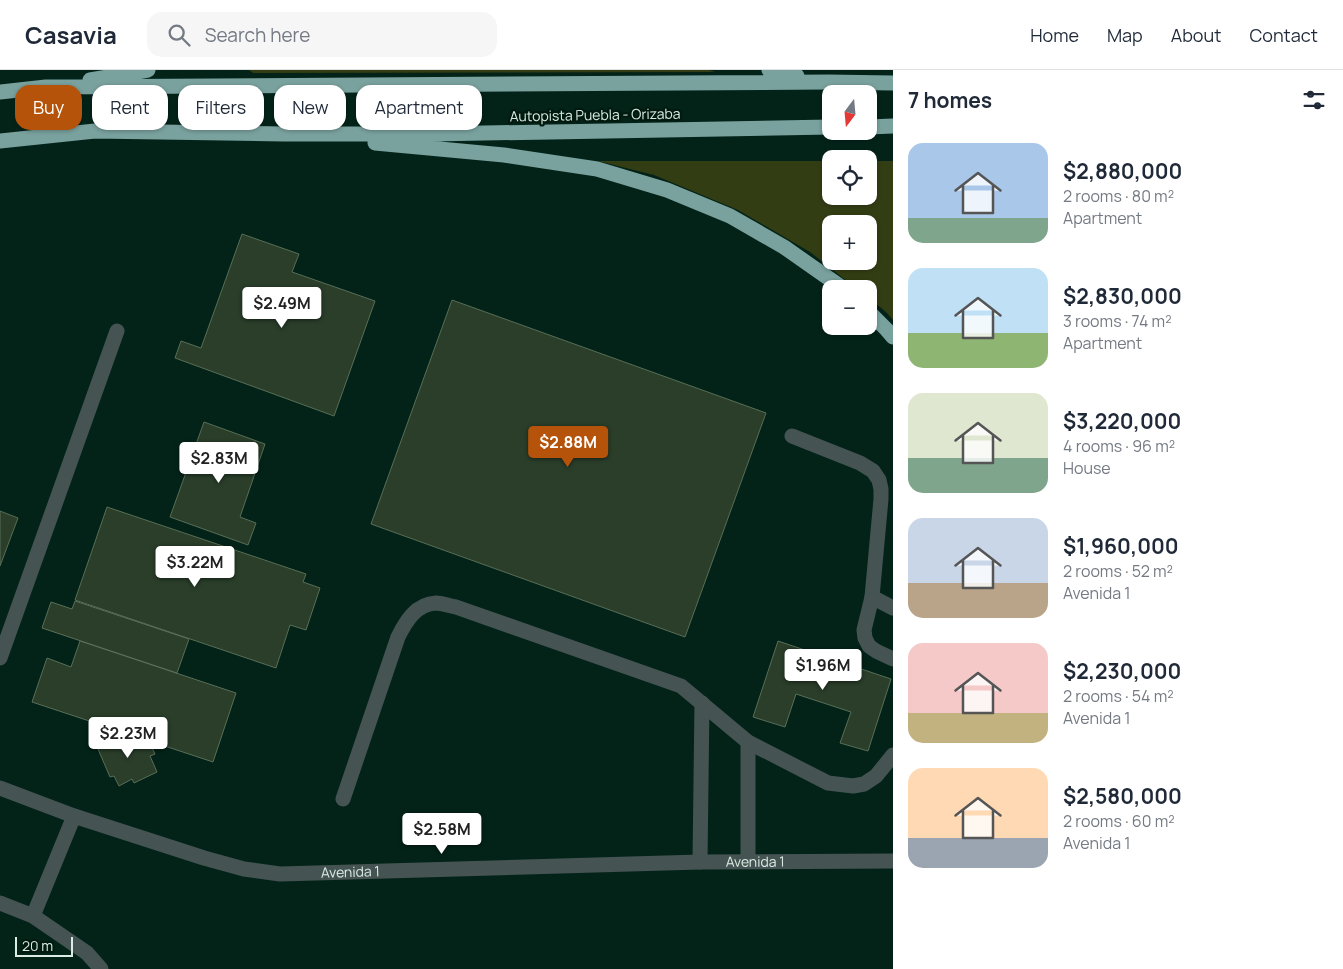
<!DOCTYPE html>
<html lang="en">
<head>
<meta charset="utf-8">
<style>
  body { margin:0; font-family:Manrope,sans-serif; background:#f6f6f7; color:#1f2937; height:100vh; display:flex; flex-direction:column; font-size:19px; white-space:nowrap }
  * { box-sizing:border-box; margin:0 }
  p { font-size:16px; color:#747a83 }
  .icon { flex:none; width:28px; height:28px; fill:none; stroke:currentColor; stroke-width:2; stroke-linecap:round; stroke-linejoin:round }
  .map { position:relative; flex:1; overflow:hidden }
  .panel { display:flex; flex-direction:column; background:#fff; width:450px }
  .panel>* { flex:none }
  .guide { position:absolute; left:15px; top:15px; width:475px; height:45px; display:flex; gap:10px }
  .needle { width:32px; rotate:196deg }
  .tools { position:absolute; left:822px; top:15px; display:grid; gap:10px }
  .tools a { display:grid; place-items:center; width:55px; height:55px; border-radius:10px; background:#fff; box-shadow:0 1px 4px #0004; font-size:25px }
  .scale { position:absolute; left:15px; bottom:12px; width:58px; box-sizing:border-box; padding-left:5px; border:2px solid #daece4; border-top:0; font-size:14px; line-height:18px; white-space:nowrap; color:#daece4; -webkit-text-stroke:4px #001a10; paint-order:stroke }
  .price { position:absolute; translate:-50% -42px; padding:0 11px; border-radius:5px; background:#fff; color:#222; font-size:16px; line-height:32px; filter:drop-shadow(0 1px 2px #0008) }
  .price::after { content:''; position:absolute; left:50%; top:30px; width:15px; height:11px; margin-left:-8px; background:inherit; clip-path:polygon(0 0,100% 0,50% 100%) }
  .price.active { background:#b45309; color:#fff }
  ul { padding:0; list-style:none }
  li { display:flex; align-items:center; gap:15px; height:125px; padding:0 15px }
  li span { display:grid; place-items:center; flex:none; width:140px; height:100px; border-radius:15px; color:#555 }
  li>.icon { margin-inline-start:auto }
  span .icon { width:60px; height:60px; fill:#fffc; stroke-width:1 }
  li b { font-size:21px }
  h2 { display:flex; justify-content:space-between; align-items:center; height:60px; padding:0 15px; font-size:21px }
  .chip { padding:0 18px; border-radius:15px; background:#fff; box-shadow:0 1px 4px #0004; font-size:18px; line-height:45px }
  .chip.active { background:#b45309; color:#fff }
  header { display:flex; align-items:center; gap:30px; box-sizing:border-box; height:70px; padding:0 25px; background:#fff; border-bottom:1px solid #e0e1e3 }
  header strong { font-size:24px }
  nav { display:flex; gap:28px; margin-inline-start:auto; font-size:18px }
  .search { width:350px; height:45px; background:#f6f6f7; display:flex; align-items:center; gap:12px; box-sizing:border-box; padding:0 18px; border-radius:15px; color:#747a83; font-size:19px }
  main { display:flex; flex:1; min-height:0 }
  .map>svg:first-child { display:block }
</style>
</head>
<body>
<header>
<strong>Casavia</strong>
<div class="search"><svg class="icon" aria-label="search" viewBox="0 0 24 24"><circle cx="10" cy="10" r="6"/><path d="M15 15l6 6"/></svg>Search here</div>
<nav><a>Home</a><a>Map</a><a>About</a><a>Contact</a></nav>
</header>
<main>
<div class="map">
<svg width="893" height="899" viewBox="0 0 893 899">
  <rect width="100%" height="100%" fill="#032319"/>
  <path fill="#333d13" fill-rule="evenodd" d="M249,0H709L715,2L253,3Z
    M598,91H831V126H869V91H893V250L886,242L869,228V219H857L810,182L738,140L654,105ZM831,154H869V191H831Z"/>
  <path fill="#2a3e2a" stroke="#586e57" d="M242,164L299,184L292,202L375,231L334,346L175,288L181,271L201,278Z
    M452,230L766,343L685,567L371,454Z
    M204,352L265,374L240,447L256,453L248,475L170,447Z
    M107,437L306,504L303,512L320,518L306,560L290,555L276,598L75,530Z
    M0,441L18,448L0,496Z
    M75,531L189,569L177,603L42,558L51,532L72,539Z
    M80,571L236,623L213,692L32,632L47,588L71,597Z
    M778,571L891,609L868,681L840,673L851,642L796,624L785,657L753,647Z
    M124,663L149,671L155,684L150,686L157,702L134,713L132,709L119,716L114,706L110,707L98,679L112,673L111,669Z"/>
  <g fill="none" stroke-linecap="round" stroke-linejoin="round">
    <g stroke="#455453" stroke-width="15">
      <path d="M792,366L860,393L873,401L879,410L881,419V429L872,527L864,560L865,568L869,576L876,581L893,589"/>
      <path d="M872,527L893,538"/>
      <path d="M0,588L117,261"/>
      <path id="s1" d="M0,718L74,746L204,788L244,799L280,804L700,792L893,791"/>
      <path d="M343,729L398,567C406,551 416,534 436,533C442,533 449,536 456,537L681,616L748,672L828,713L853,716L864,714L876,706L893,685"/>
      <path d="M748,791V672"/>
      <path d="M700,792L702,633"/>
      <path d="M0,833L33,846L87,883L101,899"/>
      <path d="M33,846L74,746"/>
    </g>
    <path stroke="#79a19e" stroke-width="15" d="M769,0L797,6
      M90,10L148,0
      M0,22L46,17L828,12L893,13
      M869,57L893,56
      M0,71L95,61L284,64H431L831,57
      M375,73L504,85L597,99L667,120L730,146L784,177L844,219
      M869,242L887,260L893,267"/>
  </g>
  <g text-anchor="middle" stroke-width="4.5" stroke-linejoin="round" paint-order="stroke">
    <g font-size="14" fill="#daece4" stroke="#001a10">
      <text transform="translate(595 45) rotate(-1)" y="5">Autopista Puebla - Orizaba</text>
      <text dy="5" stroke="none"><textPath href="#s1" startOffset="769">Avenida 1</textPath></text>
      <text dy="5" stroke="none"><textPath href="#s1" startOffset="364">Avenida 1</textPath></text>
    </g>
  </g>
</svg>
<div class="tools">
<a><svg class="needle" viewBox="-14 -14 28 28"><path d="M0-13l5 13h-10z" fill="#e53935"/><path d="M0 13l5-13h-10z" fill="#747a83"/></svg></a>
<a><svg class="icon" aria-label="locate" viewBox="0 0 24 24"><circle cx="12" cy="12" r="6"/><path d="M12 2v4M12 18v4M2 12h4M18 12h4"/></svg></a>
<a>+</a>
<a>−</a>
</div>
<div class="scale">20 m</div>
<b class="price" style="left:282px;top:259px">$2.49M</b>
<b class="price active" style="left:568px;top:398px">$2.88M</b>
<b class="price" style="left:219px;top:414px">$2.83M</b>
<b class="price" style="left:195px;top:518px">$3.22M</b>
<b class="price" style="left:823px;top:621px">$1.96M</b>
<b class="price" style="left:128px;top:689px">$2.23M</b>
<b class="price" style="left:442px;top:785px">$2.58M</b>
<div class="guide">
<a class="chip active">Buy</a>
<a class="chip">Rent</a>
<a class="chip">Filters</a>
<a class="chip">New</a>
<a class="chip">Apartment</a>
</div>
</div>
<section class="panel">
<h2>7 homes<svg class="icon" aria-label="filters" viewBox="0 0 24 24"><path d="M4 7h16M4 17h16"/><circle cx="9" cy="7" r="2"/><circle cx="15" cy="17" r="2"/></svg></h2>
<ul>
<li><span style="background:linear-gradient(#a9c7e8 75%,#7fa58c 0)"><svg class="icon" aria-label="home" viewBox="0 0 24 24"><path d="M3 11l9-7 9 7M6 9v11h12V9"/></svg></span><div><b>$2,880,000</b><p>2 rooms · 80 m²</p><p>Apartment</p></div></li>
<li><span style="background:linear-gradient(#bfe0f5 65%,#8fb573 0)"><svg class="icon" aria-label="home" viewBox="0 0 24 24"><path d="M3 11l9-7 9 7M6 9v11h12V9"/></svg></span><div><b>$2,830,000</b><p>3 rooms · 74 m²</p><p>Apartment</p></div></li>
<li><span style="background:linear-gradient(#dfe7d0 65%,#7fa58c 0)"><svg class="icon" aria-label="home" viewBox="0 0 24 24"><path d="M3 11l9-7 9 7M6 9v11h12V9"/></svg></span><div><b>$3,220,000</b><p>4 rooms · 96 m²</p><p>House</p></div></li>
<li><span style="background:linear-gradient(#c9d6e8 65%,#b9a48a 0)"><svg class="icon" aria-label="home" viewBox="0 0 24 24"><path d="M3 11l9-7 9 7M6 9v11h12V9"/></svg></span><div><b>$1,960,000</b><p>2 rooms · 52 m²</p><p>Avenida 1</p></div></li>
<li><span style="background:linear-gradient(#f6c9c9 70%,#c2b280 0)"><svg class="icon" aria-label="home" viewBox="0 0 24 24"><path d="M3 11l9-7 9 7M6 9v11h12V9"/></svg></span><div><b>$2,230,000</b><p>2 rooms · 54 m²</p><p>Avenida 1</p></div></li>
<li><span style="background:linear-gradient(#ffd9b3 70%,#9aa5b1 0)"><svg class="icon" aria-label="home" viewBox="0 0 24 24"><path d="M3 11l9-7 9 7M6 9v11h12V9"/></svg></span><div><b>$2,580,000</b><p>2 rooms · 60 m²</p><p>Avenida 1</p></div></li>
</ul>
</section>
</main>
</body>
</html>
